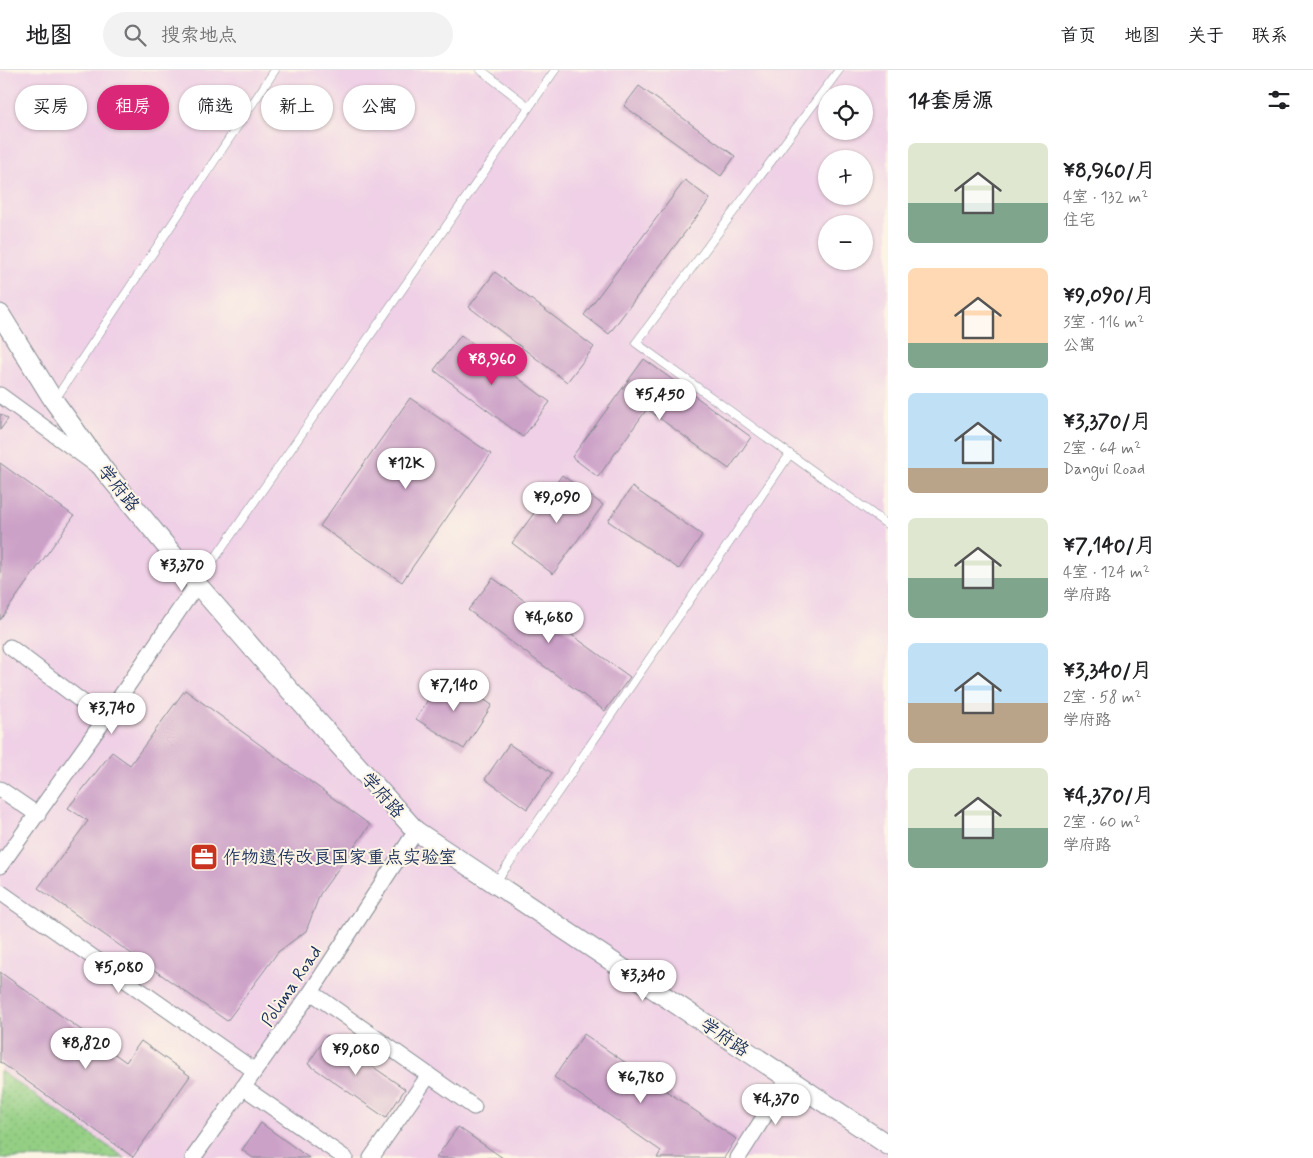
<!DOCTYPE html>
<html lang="zh">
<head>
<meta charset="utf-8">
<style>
  body { margin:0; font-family:Mynerve,"LXGW WenKai TC",sans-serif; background:#f2f2f2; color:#202124; height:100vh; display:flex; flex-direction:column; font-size:19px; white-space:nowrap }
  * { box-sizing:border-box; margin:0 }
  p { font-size:16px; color:#757577 }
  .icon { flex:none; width:28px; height:28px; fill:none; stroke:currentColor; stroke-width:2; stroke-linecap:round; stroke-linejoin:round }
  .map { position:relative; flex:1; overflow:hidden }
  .drawer { display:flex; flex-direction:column; background:#fff; width:425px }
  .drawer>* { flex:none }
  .banner { position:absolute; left:15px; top:15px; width:475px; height:45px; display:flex; gap:10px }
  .buttons { position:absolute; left:818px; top:15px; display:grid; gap:10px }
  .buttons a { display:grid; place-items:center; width:55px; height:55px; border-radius:50%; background:#fff; box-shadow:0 1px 4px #0004; font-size:25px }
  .price { position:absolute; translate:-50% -42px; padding:0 11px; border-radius:18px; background:#fff; color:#222; font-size:16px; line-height:32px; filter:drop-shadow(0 1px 2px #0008) }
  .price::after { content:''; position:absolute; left:50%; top:30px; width:15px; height:11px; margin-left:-8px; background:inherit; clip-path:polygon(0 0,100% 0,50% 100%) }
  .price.active { background:#db2777; color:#fff }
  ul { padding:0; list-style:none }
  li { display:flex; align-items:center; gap:15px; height:125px; padding:0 20px }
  li span { display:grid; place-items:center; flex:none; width:140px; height:100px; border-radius:8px; color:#555 }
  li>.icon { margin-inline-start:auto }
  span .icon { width:60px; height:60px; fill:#fffc; stroke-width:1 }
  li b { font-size:21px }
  h2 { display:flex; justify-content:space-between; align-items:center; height:60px; padding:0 20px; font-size:21px }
  .pill { padding:0 18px; border-radius:22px; background:#fff; box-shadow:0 1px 4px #0004; font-size:18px; line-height:45px }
  .pill.active { background:#db2777; color:#fff }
  header { display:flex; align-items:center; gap:30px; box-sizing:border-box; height:70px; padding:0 25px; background:#fff; border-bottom:1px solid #e0e0e0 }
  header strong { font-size:24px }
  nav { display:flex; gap:28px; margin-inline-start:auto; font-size:18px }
  .search { width:350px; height:45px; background:#f2f2f2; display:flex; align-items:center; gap:12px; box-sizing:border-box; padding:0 18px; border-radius:28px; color:#757577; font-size:19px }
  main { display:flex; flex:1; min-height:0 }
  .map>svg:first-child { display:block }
</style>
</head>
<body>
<header>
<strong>地图</strong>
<div class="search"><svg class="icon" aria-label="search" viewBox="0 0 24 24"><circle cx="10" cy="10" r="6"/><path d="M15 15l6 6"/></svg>搜索地点</div>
<nav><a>首页</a><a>地图</a><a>关于</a><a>联系</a></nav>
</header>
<main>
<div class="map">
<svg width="888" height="1088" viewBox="0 0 888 1088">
  <defs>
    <pattern id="park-dots" width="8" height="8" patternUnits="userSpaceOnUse" patternTransform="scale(1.25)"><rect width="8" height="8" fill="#94cf84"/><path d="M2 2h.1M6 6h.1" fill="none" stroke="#7fb274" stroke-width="1.8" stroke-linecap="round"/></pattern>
  </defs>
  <rect width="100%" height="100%" fill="#fcf5e5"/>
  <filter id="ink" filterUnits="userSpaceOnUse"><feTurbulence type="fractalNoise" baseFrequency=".02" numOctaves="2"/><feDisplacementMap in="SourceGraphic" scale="10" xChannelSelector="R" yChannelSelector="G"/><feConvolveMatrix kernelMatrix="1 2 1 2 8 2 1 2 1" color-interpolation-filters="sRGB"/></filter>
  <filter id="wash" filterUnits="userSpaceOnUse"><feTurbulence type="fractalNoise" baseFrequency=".0096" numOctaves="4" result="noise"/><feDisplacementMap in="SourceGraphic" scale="20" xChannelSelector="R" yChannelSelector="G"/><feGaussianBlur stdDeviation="1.12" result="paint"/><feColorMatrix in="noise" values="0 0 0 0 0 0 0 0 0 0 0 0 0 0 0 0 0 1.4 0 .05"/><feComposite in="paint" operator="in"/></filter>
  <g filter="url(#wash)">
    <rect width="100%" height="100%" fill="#eee4c4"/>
    <path fill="#efd0e6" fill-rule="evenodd" d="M0,0H888V1088H0ZM826,24H864V61H826ZM826,89H864V126H826ZM826,154H864V191H826Z"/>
    <path fill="url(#park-dots)" stroke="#587f71" d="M0,1001L125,1088H0Z"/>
    <g id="blocks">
      <path fill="#cca1c8" d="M639,16L735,86L721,106L624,36Z
        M685,110L710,129L609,264L584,245Z
        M495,202L594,277L567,312L469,237Z
        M461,265L550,332L523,367L434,300Z
        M644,289L751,367L729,399L647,339L598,407L572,387Z
        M410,328L491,384L402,512L320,456Z
        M0,344L8,349L0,360Z
        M0,393L74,446L0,550Z
        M562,405L603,435L553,504L512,473Z
        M632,417L702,465L679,499L608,451Z
        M493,508L630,607L605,641L468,540Z
        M444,604L492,635L464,679L416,649Z
        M185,620L370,755L320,824L306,861L278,882L227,951L38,818L88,751L68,738L112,682L130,695Z
        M509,674L552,703L527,739L485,709Z
        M0,902L126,992L141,971L190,1006L133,1087L0,992Z
        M584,964L736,1069L724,1088H657L661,1081L554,1007Z
        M327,965L405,1019L386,1048L308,994Z
        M261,1053L309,1088H253L242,1080Z
        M458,1057L503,1088H436Z"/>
    </g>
  </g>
  <g filter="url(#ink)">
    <use href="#blocks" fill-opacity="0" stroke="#848a91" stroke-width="1"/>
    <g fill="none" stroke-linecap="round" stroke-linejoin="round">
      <defs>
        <path id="service" d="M481,0L529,37
          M839,0L636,273L888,455
          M54,331L275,0
          M197,514L555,0
          M494,814L508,795L790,384"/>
        <path id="minor" d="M0,325L96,395
          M10,577L105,649
          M0,719L38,745
          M0,796L105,649L197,514
          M0,822L255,1001
          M311,922L474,1037
          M243,1017L345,1088
          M193,1088L311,922L416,761
          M371,1088L429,1005
          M738,1088L788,1009"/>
        <path id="tertiary" d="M0,244L54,331L104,400L197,514L268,596L416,761L888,1075"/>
      </defs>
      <use href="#service" stroke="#848a91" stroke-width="9"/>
      <use href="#minor" stroke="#848a91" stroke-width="17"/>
      <use href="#tertiary" stroke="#848a91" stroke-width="21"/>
      <use href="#service" stroke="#fff" stroke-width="8"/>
      <use href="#minor" stroke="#fff" stroke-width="15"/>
      <use href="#tertiary" stroke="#fff" stroke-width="19"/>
    </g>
  </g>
  <defs>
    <symbol id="office-square" viewBox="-11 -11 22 22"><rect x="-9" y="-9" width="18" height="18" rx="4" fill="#c8321e" stroke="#fcf5e5"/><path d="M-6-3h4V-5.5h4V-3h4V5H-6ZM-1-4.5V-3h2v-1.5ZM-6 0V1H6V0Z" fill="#fff"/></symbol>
  </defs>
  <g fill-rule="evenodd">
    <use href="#office-square" x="188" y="771" width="32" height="32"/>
  </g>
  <g text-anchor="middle" stroke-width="4" stroke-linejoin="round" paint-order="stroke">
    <g font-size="18" fill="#1b2f5e" stroke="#fcf5e5">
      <text transform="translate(119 418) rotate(51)" y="6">学府路</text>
      <text transform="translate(383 725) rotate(48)" y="6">学府路</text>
      <text transform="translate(291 916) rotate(-56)" y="6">Polima Road</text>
      <text transform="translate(725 967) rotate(34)" y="6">学府路</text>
    </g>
    <g font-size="18" fill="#1b2f5e" stroke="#fcf5e5" text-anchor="start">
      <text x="223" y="793">作物遗传改良国家重点实验室</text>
    </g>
  </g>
</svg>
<div class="buttons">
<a><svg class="icon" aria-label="locate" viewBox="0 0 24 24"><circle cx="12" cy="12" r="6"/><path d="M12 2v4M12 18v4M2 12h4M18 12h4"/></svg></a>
<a>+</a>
<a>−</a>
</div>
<b class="price active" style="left:492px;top:316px">¥8,960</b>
<b class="price" style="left:660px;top:351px">¥5,450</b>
<b class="price" style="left:406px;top:420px">¥12K</b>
<b class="price" style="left:557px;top:454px">¥9,090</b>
<b class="price" style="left:182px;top:522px">¥3,370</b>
<b class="price" style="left:549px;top:574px">¥4,680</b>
<b class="price" style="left:454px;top:642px">¥7,140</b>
<b class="price" style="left:112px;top:665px">¥3,740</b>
<b class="price" style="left:119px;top:924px">¥5,080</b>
<b class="price" style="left:643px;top:932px">¥3,340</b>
<b class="price" style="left:86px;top:1000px">¥8,820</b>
<b class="price" style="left:356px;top:1006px">¥9,080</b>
<b class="price" style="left:641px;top:1034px">¥6,780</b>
<b class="price" style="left:776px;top:1056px">¥4,370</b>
<div class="banner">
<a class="pill">买房</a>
<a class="pill active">租房</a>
<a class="pill">筛选</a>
<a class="pill">新上</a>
<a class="pill">公寓</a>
</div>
</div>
<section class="drawer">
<h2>14套房源<svg class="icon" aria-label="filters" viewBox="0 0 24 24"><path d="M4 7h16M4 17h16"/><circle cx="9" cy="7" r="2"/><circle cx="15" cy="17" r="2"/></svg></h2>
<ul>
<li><span style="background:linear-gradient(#dfe7d0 60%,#7fa58c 0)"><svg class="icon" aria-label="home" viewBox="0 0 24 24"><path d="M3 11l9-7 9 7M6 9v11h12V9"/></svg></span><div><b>¥8,960/月</b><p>4室 · 132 m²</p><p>住宅</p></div></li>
<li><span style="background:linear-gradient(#ffd9b3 75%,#7fa58c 0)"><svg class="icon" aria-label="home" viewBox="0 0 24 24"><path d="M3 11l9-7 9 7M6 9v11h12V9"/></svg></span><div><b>¥9,090/月</b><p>3室 · 116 m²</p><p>公寓</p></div></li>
<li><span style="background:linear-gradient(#bfe0f5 75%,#b9a48a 0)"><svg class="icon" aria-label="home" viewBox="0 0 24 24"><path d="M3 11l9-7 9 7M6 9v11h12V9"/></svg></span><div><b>¥3,370/月</b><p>2室 · 64 m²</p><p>Dangui Road</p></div></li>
<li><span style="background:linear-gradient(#dfe7d0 60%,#7fa58c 0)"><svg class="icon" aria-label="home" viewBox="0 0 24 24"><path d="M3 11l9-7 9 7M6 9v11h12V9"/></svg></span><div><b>¥7,140/月</b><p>4室 · 124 m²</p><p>学府路</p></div></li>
<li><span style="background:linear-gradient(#bfe0f5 60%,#b9a48a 0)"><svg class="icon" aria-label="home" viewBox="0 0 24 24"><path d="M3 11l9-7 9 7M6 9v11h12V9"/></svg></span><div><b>¥3,340/月</b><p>2室 · 58 m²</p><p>学府路</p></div></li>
<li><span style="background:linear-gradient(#dfe7d0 60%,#7fa58c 0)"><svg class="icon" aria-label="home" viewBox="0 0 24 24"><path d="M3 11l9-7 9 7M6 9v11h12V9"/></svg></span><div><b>¥4,370/月</b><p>2室 · 60 m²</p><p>学府路</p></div></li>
</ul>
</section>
</main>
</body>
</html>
